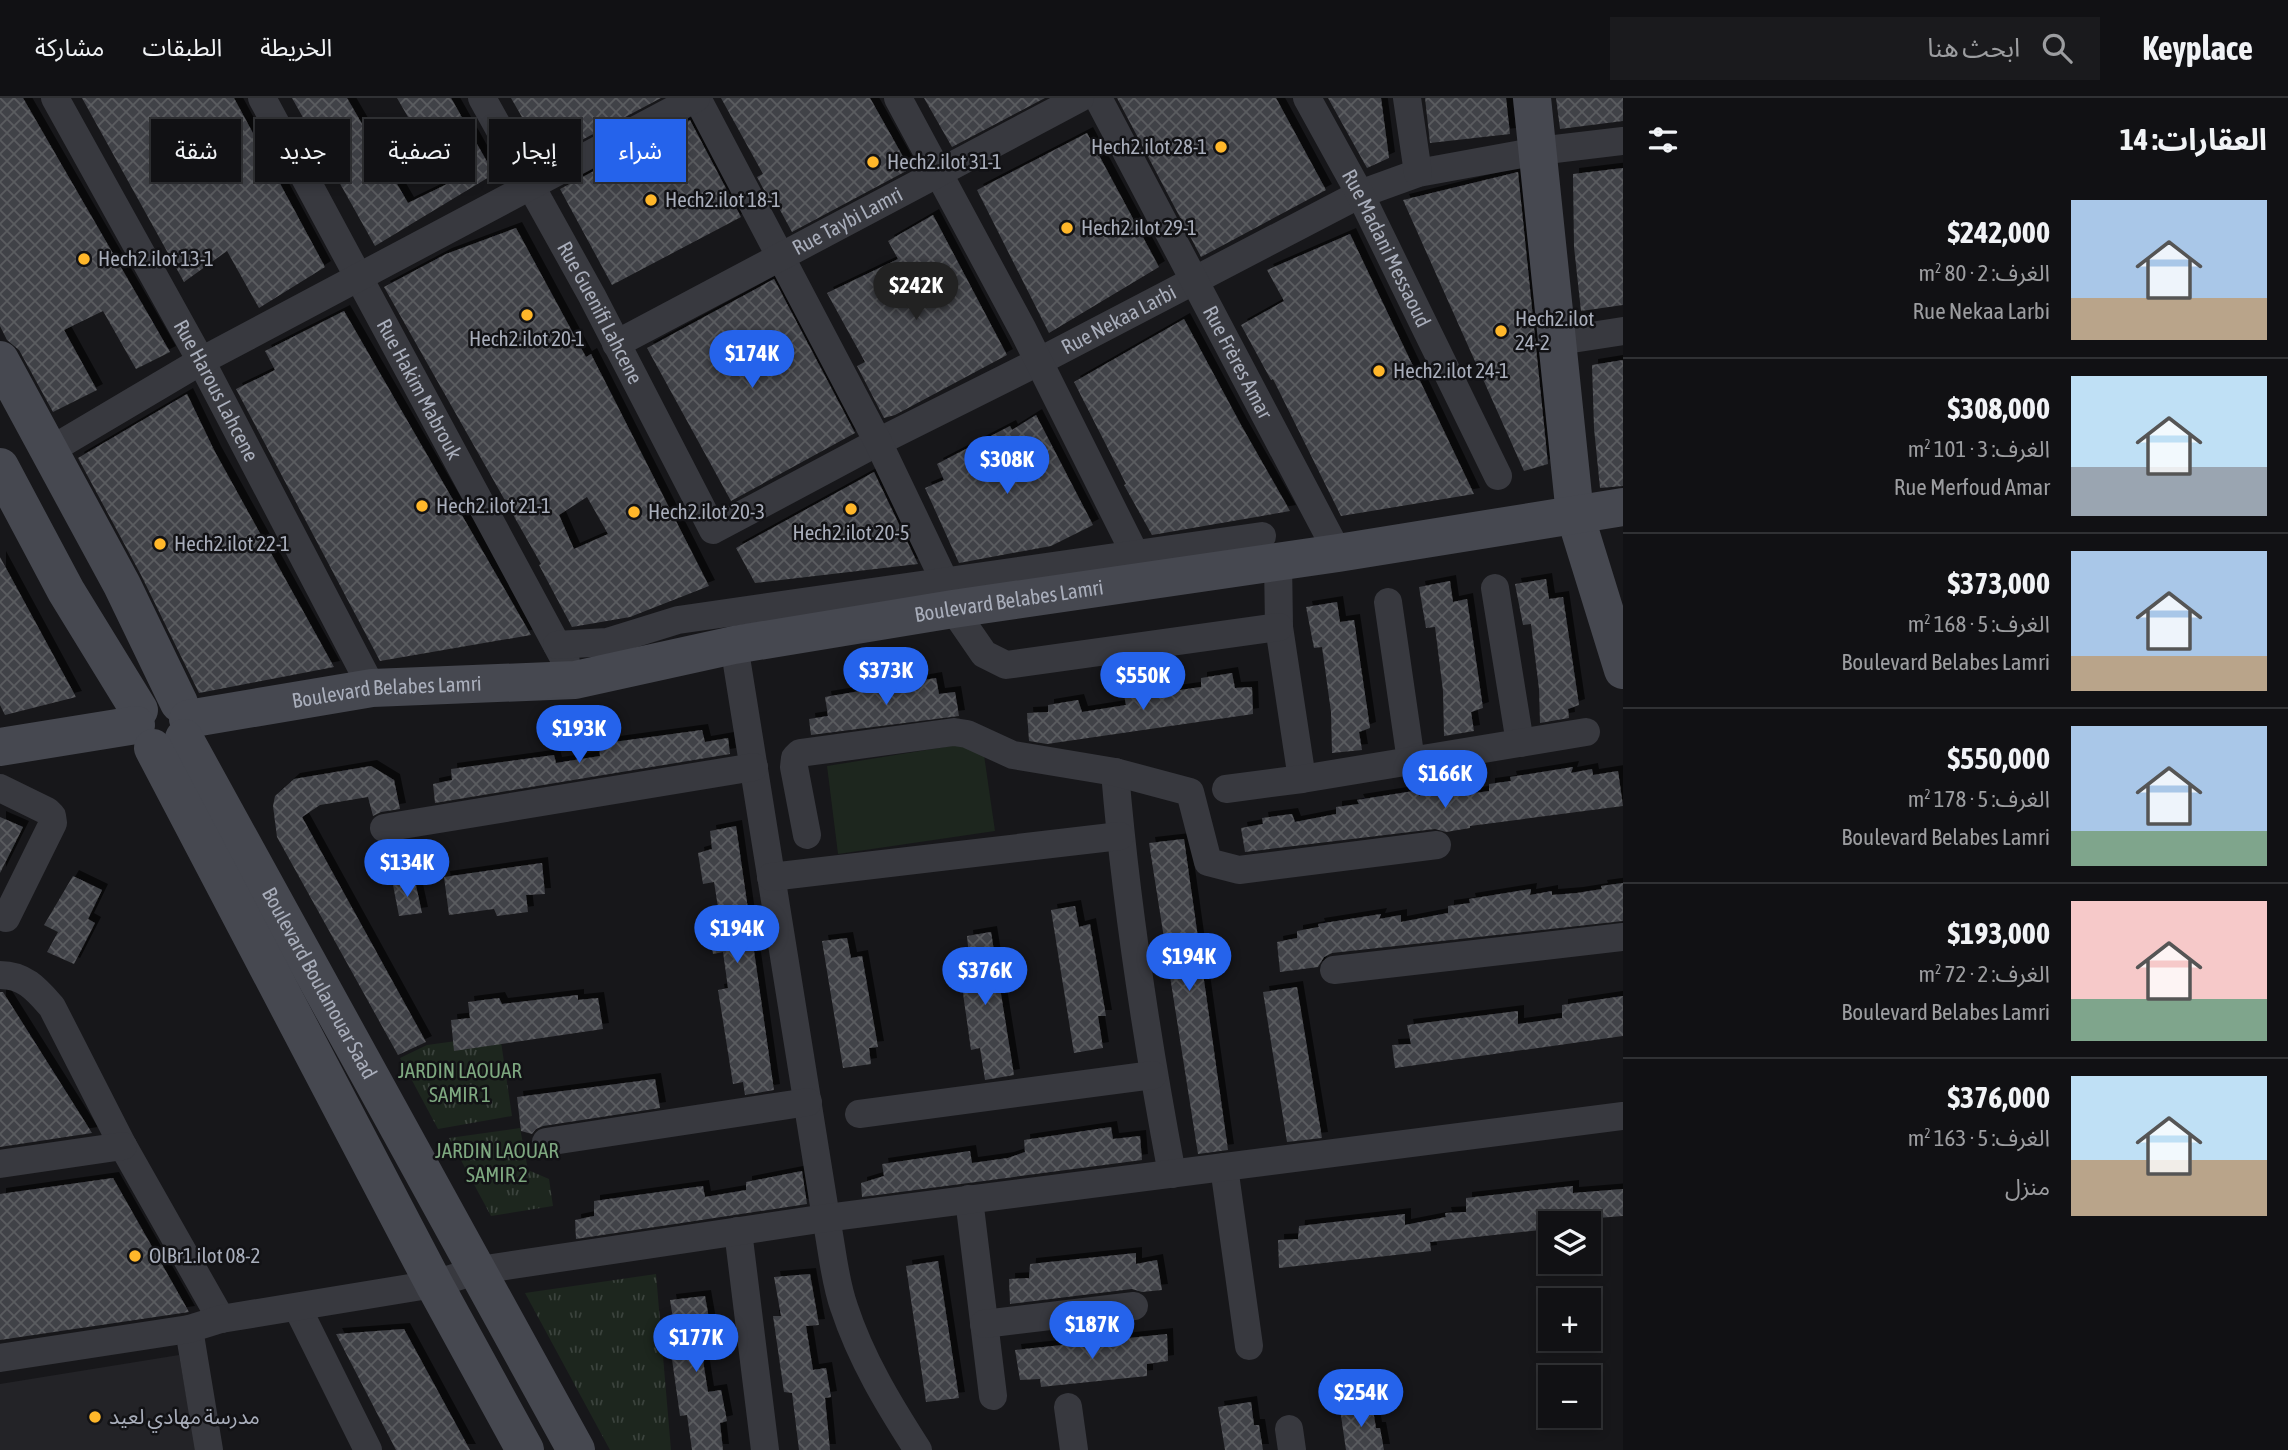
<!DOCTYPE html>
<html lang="ar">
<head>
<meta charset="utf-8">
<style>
  body { margin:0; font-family:"Asap Condensed","Noto Sans Arabic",sans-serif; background:#1a1a1d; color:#f1f3f6; direction:rtl; height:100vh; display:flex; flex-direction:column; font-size:26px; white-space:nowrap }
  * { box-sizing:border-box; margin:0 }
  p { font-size:23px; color:#9c9da0 }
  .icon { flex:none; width:38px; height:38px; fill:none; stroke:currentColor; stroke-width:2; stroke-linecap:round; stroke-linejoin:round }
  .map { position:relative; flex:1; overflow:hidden; direction:ltr }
  .drawer { display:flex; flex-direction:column; background:#111114; width:665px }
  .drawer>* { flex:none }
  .hud { position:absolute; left:21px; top:21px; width:665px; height:63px; direction:rtl; display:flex; gap:14px }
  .fabs { position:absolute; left:1538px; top:1113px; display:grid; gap:14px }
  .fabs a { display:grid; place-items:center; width:63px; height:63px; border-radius:0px; background:#111114; box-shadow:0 4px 10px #0003,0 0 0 2px #303134; font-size:35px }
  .price { position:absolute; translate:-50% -60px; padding:0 16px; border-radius:24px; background:#2563eb; color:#fff; font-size:23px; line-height:46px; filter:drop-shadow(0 2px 4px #0008) }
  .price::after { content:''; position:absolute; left:50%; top:42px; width:21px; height:16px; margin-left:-10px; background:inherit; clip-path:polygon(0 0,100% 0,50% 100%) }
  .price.active { background:#222; color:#fff }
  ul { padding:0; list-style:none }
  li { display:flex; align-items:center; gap:21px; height:175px; padding:0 21px }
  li+li { border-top:2px solid #303134 }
  li span { display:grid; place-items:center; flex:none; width:196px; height:140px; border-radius:0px; color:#555 }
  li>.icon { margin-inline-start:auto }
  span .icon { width:84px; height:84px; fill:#fffc; stroke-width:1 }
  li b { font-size:30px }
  h2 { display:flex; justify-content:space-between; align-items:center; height:84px; padding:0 21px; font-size:30px }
  .tag { padding:0 24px; border-radius:0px; background:#111114; box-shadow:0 4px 10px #0003,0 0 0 2px #303134; font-size:24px; line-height:63px }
  .tag.active { background:#2563eb; color:#fff }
  header { display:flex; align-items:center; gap:42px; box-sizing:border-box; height:98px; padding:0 35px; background:#111114; border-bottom:2px solid #303134 }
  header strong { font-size:33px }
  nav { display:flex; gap:38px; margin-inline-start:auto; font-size:24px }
  .search { width:490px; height:63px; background:#1a1a1d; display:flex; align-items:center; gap:18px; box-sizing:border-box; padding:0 24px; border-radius:0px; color:#9c9da0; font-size:26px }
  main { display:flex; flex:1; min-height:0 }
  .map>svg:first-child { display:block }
</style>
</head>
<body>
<header>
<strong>Keyplace</strong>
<div class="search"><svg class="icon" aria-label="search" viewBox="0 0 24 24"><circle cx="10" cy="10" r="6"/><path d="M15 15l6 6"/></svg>ابحث هنا</div>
<nav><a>الخريطة</a><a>الطبقات</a><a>مشاركة</a></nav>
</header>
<main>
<section class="drawer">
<h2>العقارات: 14<svg class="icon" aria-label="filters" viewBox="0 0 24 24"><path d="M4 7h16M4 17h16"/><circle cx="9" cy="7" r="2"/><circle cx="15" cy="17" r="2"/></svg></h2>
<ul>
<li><span style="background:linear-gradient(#a9c7e8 70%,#b9a48a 0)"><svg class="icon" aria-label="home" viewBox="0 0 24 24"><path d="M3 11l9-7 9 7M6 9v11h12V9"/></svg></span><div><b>$242,000</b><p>الغرف: 2 · 80 m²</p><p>Rue Nekaa Larbi</p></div></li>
<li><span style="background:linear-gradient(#bfe0f5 65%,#9aa5b1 0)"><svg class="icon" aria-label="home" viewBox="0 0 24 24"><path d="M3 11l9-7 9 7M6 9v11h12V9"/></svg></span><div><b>$308,000</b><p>الغرف: 3 · 101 m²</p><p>Rue Merfoud Amar</p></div></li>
<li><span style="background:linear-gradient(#a9c7e8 75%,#b9a48a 0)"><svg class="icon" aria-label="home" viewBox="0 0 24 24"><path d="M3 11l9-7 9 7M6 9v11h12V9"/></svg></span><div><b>$373,000</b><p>الغرف: 5 · 168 m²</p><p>Boulevard Belabes Lamri</p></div></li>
<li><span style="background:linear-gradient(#a9c7e8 75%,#7fa58c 0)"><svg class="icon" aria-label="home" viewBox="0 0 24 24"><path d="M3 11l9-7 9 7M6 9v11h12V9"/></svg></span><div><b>$550,000</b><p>الغرف: 5 · 178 m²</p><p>Boulevard Belabes Lamri</p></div></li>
<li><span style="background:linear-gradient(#f6c9c9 70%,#7fa58c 0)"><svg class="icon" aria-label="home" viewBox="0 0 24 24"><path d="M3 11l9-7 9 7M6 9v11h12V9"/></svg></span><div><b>$193,000</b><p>الغرف: 2 · 72 m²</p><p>Boulevard Belabes Lamri</p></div></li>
<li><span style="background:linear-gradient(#bfe0f5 60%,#b9a48a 0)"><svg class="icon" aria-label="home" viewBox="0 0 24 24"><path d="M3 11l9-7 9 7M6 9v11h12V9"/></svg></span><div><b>$376,000</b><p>الغرف: 5 · 163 m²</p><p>منزل</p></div></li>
</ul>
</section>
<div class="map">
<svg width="1623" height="1352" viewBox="0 0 1623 1352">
  <defs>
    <pattern id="park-tufts" width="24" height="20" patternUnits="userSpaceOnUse" patternTransform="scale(1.75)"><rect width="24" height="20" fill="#1d261e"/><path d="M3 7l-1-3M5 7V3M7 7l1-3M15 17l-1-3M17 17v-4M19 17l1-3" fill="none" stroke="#3b433d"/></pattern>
    <pattern id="building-cross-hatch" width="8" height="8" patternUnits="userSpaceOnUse" patternTransform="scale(1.75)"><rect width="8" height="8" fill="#414247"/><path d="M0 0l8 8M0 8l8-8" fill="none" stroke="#5a5b60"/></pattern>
    <filter id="shadow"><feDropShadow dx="6" dy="-6" stdDeviation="0" flood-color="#0009"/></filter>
  </defs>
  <rect width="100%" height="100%" fill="#17171a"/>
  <path fill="#232327" d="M179,1257L196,1352H0V1286Z"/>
  <path fill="url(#park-tufts)" d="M500,937L512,1018L438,1031L400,960L427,947Z
    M520,1030L528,1072L549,1081L553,1108L491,1118L449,1040Z
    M656,1176L671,1352H610L525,1195Z"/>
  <path fill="#1d261e" d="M982,643L995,733L838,756L827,668Z"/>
  <path fill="url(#building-cross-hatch)" fill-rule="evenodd" filter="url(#shadow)" d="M0,0H23L170,254L136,271L103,213L64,232L97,292L53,314L19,252L7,242L0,228Z
    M82,0H234L325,169L259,210L227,153L184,184Z
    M292,0H347L408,105L447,86L397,0H451L494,76L375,148Z
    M511,0H661L546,61Z
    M721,0H870L910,71L792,134L774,101L770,103L757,79L763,76Z
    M924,0H1045L952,49Z
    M1117,0H1276L1326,92L1201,159Z
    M1328,0H1381L1389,60L1367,70Z
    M1425,0H1506L1510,36L1430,45Z
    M1556,0H1623V23L1560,31Z
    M690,22L741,119L612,187L560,91Z
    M1087,35L1159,169L1049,235L977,92Z
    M1623,70V207L1581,213L1574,149L1573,76Z
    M1518,74L1548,366L1524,373L1403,102Z
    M933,117L1007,257L895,317L884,320L857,268L865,264L827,195L898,161L888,143Z
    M516,130L586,259L591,256L709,488L630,519L572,529L539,467L541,466L384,189L446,156ZM587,399L608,436L574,451L559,417Z
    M1350,136L1474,396L1341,418L1273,281L1271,282L1241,227L1284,203L1267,172Z
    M774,181L855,335L731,403L647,250Z
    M344,213L531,537L380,563L236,291L275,272L265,253Z
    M1184,221L1241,327L1290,413L1152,437L1124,387L1126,386L1074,284Z
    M1623,262V388L1600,390L1594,330L1592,267Z
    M187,296L215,354L334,569L199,595L141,477L78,360Z
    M1036,317L1093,427L1051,448L959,465L925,390L944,382L937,366L1010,328L1012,332Z
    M874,374L918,466L755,485L736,450Z
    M0,459L76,599L5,617L0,607Z
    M1546,481L1549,501L1563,499L1579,607L1568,611L1569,620L1540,625L1539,591L1531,526L1523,527L1515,486Z
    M1450,483L1453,504L1467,501L1483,610L1471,614L1474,633L1444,638L1443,593L1435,529L1426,530L1419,489Z
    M1337,504L1340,524L1354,522L1370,630L1359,634L1362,652L1332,655L1331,614L1322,549L1314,550L1306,509Z
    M1232,575L1235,590L1252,589L1253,616L1047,646L1029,643L1027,615L1048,614V607L1078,602L1082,614L1126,607L1123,593L1151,589L1152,596L1201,589V580Z
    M936,580L939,596L955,594L959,618L811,637L809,621L828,618L825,599Z
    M702,632L705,644L728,640L730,656L435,705L433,686L452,682L451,671L554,657L556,665L600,658L599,646Z
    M371,668L394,682L400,711L381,714L373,718L368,699L320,707L302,719L426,944L398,957L277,739L273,708L275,698L294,681Z
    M1573,669L1571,675L1592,671L1593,677L1618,673L1623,708L1470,728V730L1446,734L1435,731L1245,754L1241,730L1263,726L1262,720L1292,716L1295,724L1336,716V709L1359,706L1357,702L1420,692L1419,698L1440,694V700L1489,693V686L1511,683L1510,679Z
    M0,719L23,729L0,775Z
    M736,728L774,992L745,997L743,984L733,986L718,892L728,890L723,854L713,856L708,824L720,822L714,784L703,786L698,755L712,751L710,733Z
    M1184,741L1228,1052L1198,1056L1149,745Z
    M542,765L545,796L526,797L528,814L497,818L494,811L449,817L444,779Z
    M73,778L102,792L88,821L95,825L74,866L47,854L58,834L44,827Z
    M415,783L422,815L399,818L393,787Z
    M1623,785V823L1332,855L1324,859L1318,869L1280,874L1277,844L1297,840V833L1319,829L1318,826L1381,816L1379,821L1401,817V824L1448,815V808L1470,805L1469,801L1531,791L1530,797L1552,793V797L1577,795L1602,791L1601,788Z
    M1075,808L1079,829L1090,826L1106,918H1098L1103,950L1074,955L1051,812Z
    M991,834L1014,977L985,982L980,950L971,952L958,860L969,859L967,838Z
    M847,840L851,860L862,858L878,949L869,950L871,966L843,970L822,843Z
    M1297,889L1322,1040L1287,1044L1263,894Z
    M0,894H3L92,1035L0,1049Z
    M578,897V902L598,900L603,931L454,953L451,922L470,920L468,904L499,900L502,906Z
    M1623,898V938L1395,970L1392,947L1411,946L1407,927L1518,913V926L1562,920V907Z
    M655,981L660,1010L543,1028L536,1031L532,1036L521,1033L517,999Z
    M1111,1029L1113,1041L1140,1038L1142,1062L862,1099L861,1085L884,1078L882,1066L970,1053L972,1065L1008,1060L1025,1054L1024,1042Z
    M802,1073L807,1106L576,1141L575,1122L594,1118V1103L703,1088L705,1099L746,1092V1084Z
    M113,1080L189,1214L0,1242V1096Z
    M1573,1088V1095L1623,1091V1118L1598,1120L1599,1125H1550V1131L1430,1144L1431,1153L1279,1170L1278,1142L1298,1141L1299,1128L1405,1116V1127L1446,1119L1445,1115L1466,1114V1100Z
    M1136,1155V1166L1157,1162L1162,1192L1142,1194L1132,1191L1010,1206L1009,1181L1029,1180L1030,1166Z
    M938,1163L959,1300L926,1304L906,1168Z
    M810,1176L819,1227L806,1228L813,1272L826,1270L831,1299L825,1300L830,1352H799L792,1295L784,1294L773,1218H781L774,1179Z
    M705,1198L714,1249L701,1250L708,1294L721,1292L727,1323L720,1325L723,1352H692L687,1317L680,1318L669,1240H676L670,1202Z
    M404,1231L470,1352H396L336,1236Z
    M1167,1236L1168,1263L1147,1266V1278L1041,1289L1040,1281L1020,1282L1015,1252Z
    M1251,1304L1254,1327H1259L1263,1352H1225L1218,1309Z
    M1372,1306L1376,1330H1380L1384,1352H1346L1340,1311Z"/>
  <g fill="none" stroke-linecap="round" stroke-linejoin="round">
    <g stroke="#38393f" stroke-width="28">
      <path id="s1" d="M55,0L201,263L372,590"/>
      <path id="s2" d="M262,0L566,564"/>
      <path id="s3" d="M482,0L592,198L713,432L878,344L1038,264L1360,96L1418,75L1538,53L1623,43"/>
      <path d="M697,0L878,344L945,484"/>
      <path d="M898,0L1023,232L1135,456"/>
      <path id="s4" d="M1098,0L1338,455"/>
      <path id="s5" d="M1307,0L1360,96L1498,378"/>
      <path d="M1407,0L1418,75"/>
      <path d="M1559,243L1623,233"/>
      <path id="s6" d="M616,246L1080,0"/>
      <path d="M49,353L201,263L696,0"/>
      <path d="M1278,463L1279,529L1302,681"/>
      <path d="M1495,490L1520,645"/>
      <path d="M1388,504L1411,663"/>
      <path d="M953,511L984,556L1006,567L1279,529"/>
      <path d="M557,547L607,544L678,522L1262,438"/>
      <path d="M734,547L826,1120C832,1149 834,1181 844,1209C861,1261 889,1307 918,1352"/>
      <path d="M1115,674C1126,808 1147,943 1172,1076"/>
      <path d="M0,690L47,713L52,718L53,725L6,820"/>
      <path d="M1226,691L1302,681L1586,634"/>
      <path d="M384,730L754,669"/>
      <path d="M807,737L794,669L795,660L800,655L954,634L967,636L1013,657L1115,674L1190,694L1208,764L1239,772L1437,747"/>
      <path d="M771,779L1120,738"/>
      <path d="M1334,872L1623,839"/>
      <path d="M0,877C25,877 37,892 52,909L123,1048L221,1221"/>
      <path d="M859,1016L1153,977"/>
      <path d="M546,1044L808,1004"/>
      <path d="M0,1066L123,1048"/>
      <path d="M1224,1069L1249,1248"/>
      <path d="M969,1101L993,1298"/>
      <path d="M738,1133L765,1352"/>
      <path d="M297,1209L368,1352"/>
      <path d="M984,1226L1134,1208"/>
      <path d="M189,1231L209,1352"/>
      <path d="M0,1260L189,1231L221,1221L434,1186L479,1172L826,1120L1623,1018"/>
      <path d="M1068,1309L1074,1352"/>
      <path d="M1289,1331L1292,1352"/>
    </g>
    <g stroke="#464850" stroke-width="38">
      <path d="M1532,0L1575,417L1623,572"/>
      <path d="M0,262L122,487L179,605"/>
      <path d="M0,369L66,493L139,612"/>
      <path id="s7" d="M188,621L372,590L575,582L734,547L953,511L1338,455L1623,409"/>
      <path id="s8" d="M184,640L576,1352"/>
      <path d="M0,649L136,627"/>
      <path d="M153,650L434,1186L525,1352"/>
    </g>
  </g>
  <g fill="#ffb72a" stroke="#121215" stroke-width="2.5">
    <circle cx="1221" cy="49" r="7"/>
    <circle cx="873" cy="64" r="7"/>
    <circle cx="651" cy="102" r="7"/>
    <circle cx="1067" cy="130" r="7"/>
    <circle cx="84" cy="161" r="7"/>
    <circle cx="527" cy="217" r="7"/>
    <circle cx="1501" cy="233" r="7"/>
    <circle cx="1379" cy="273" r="7"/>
    <circle cx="422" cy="408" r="7"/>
    <circle cx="851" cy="411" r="7"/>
    <circle cx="634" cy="414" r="7"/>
    <circle cx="160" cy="446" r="7"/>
    <circle cx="135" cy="1158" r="7"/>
    <circle cx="95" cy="1319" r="7"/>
  </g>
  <g text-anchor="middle" stroke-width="5" stroke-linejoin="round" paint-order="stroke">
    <g font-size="21" fill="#a9aebb" stroke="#121215" text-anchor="start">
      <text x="1207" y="56" text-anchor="end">Hech2.ilot 28-1</text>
      <text x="887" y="71">Hech2.ilot 31-1</text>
      <text x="665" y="109">Hech2.ilot 18-1</text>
      <text x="1081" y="137">Hech2.ilot 29-1</text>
      <text x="98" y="168">Hech2.ilot 13-1</text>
      <text x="1515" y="228">Hech2.ilot<tspan x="1515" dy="24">24-2</tspan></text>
      <text x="527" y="248" text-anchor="middle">Hech2.ilot 20-1</text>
      <text x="1393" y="280">Hech2.ilot 24-1</text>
      <text x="436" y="415">Hech2.ilot 21-1</text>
      <text x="648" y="421">Hech2.ilot 20-3</text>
      <text x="851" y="442" text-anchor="middle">Hech2.ilot 20-5</text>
      <text x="174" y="453">Hech2.ilot 22-1</text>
      <text x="149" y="1165">OlBr1.ilot 08-2</text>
      <text x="109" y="1326">مدرسة مهادي لعيد</text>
    </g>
    <g font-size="21" fill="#a9aebb" stroke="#121215">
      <text dy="7" stroke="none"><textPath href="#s6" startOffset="262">Rue Taybi Lamri</textPath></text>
      <text dy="7" stroke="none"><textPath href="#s5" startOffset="170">Rue Madani Messaoud</textPath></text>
      <text dy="7" stroke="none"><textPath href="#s3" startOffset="245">Rue Guenifi Lahcene</textPath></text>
      <text dy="7" stroke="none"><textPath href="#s3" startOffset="947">Rue Nekaa Larbi</textPath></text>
      <text dy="7" stroke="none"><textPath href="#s4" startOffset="299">Rue Frères Amar</textPath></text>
      <text dy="7" stroke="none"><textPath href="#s2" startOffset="331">Rue Hakim Mabrouk</textPath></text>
      <text dy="7" stroke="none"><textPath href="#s1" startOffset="334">Rue Harous Lahcene</textPath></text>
      <text dy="7" stroke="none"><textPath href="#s7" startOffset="831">Boulevard Belabes Lamri</textPath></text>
      <text dy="7" stroke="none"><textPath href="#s7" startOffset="201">Boulevard Belabes Lamri</textPath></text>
      <text dy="7" stroke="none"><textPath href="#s8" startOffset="280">Boulevard Boulanouar Saad</textPath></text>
    </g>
    <g font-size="21" fill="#7ea880" stroke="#121215">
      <text x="460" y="980">JARDIN LAOUAR<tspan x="460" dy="24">SAMIR 1</tspan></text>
      <text x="497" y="1060">JARDIN LAOUAR<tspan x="497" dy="24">SAMIR 2</tspan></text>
    </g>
  </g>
</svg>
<div class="fabs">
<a><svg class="icon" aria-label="layers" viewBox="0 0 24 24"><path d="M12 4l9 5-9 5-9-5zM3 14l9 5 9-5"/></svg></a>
<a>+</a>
<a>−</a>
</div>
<b class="price active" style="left:916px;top:224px">$242K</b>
<b class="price" style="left:752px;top:292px">$174K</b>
<b class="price" style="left:1007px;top:398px">$308K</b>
<b class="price" style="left:886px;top:609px">$373K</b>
<b class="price" style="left:1143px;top:614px">$550K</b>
<b class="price" style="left:579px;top:667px">$193K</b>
<b class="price" style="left:1445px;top:712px">$166K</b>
<b class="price" style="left:407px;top:801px">$134K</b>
<b class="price" style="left:737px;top:867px">$194K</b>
<b class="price" style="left:1189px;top:895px">$194K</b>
<b class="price" style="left:985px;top:909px">$376K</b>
<b class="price" style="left:1092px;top:1263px">$187K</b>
<b class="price" style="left:696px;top:1276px">$177K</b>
<b class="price" style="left:1361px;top:1331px">$254K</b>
<div class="hud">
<a class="tag active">شراء</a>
<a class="tag">إيجار</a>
<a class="tag">تصفية</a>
<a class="tag">جديد</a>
<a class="tag">شقة</a>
</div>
</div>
</main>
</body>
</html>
